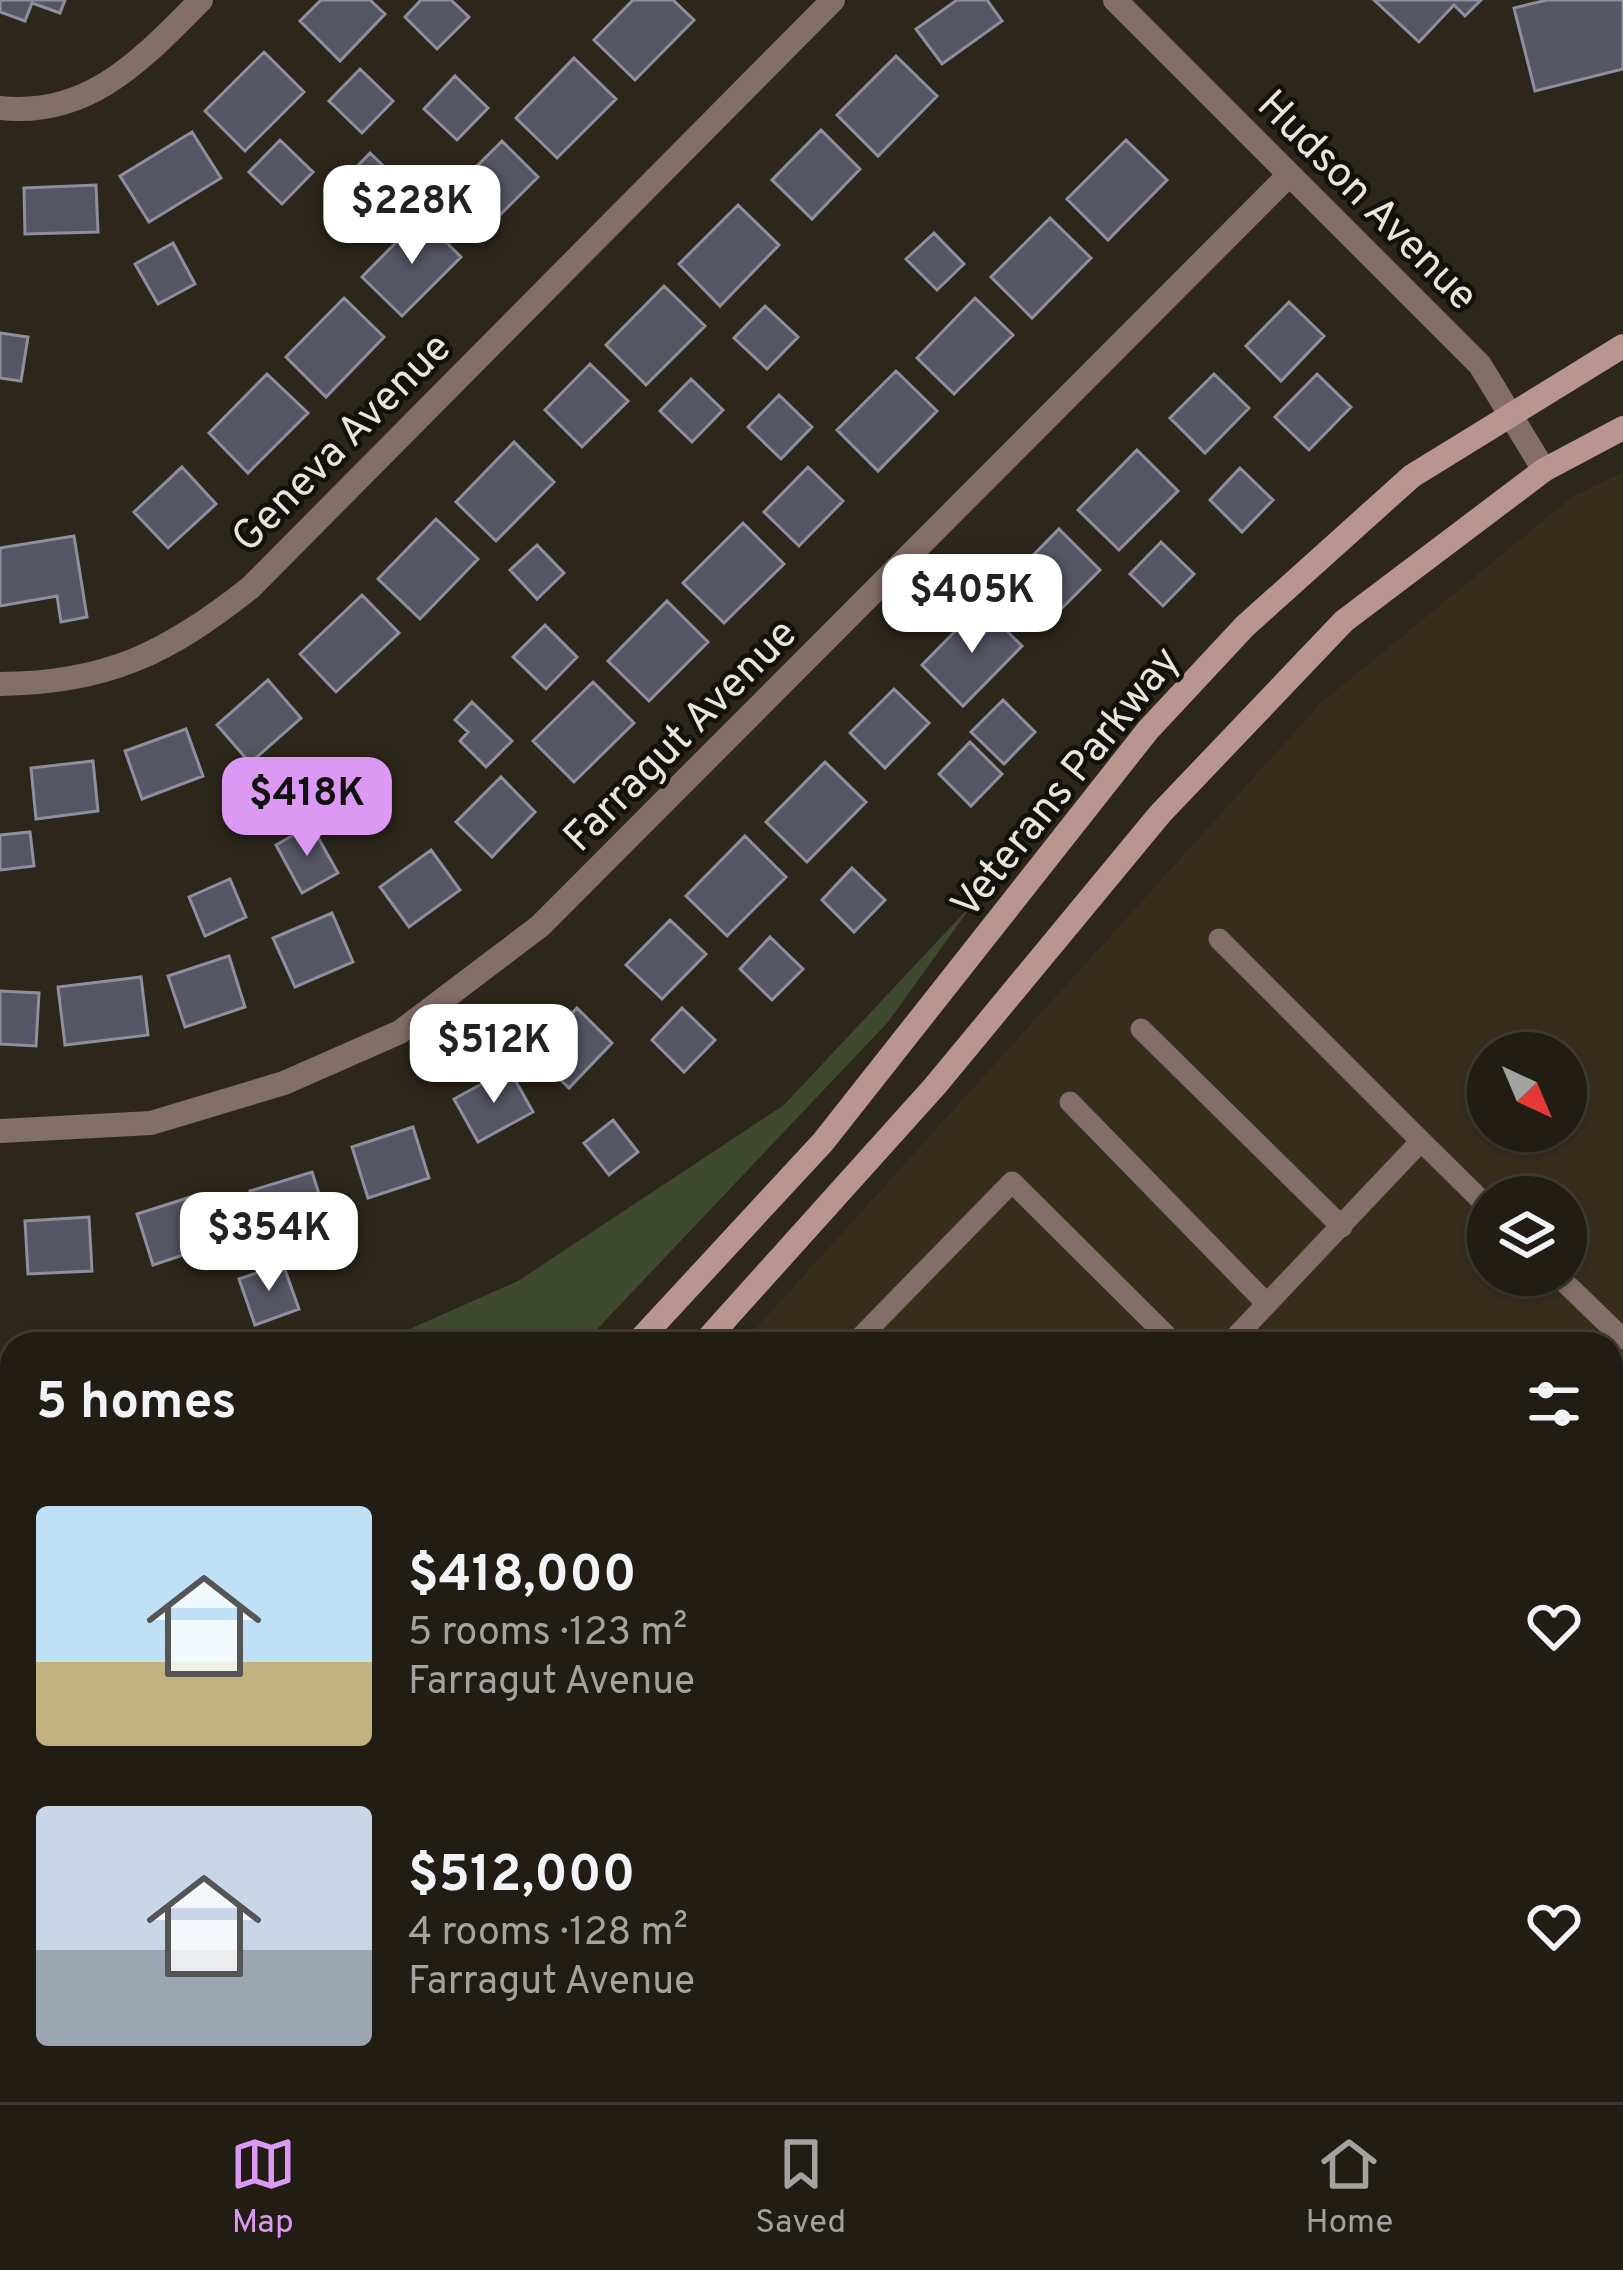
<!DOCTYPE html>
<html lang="en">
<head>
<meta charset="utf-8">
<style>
  body { margin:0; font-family:Overpass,sans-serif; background:#2a261d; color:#f1f3f6; height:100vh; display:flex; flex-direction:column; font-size:45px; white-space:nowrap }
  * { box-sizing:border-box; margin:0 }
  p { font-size:39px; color:#a2a2a0 }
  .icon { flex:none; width:66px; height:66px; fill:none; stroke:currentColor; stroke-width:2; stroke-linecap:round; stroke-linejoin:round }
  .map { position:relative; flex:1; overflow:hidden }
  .sheet { position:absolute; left:0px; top:1332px; width:1623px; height:771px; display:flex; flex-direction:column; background:#221d14; border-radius:36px 36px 0 0; box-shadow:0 3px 9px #0004,0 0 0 3px #3f3b34 }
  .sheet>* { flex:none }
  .needle { width:78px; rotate:136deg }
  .fabs { position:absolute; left:1467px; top:1032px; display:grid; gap:24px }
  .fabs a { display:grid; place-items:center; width:120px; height:120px; border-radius:50%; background:#221d14; box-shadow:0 3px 9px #0004,0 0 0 3px #3f3b34; font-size:60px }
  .price { position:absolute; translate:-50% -102px; padding:0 27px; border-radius:24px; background:#fff; color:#222; font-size:39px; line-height:78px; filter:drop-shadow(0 3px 6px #0008) }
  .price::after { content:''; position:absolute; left:50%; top:72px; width:36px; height:27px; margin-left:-18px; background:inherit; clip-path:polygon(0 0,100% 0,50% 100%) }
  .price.on { background:#dc99f4; color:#111 }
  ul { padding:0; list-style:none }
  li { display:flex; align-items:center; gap:36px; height:300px; padding:0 36px }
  li span { display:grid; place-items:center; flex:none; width:336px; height:240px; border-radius:12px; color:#555 }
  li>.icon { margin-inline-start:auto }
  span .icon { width:144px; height:144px; fill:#fffc; stroke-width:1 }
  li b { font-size:51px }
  h2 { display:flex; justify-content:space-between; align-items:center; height:144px; padding:0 36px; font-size:51px }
  .menu { display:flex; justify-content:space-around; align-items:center; height:168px; border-top:3px solid #3f3b34; background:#221d14; font-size:33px; color:#a2a2a0 }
  .menu a { display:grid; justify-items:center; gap:6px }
  .menu .on { color:#dc99f4 }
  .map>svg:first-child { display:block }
</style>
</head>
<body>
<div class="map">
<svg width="1623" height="2102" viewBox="0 0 1623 2102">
  <rect width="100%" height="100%" fill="#2d271b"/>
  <path fill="#362d1b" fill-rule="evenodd" d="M1623,472V2102H356L345,2091H1611V1344H742L1321,703L1572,497ZM1488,1053H1566V1131H1488ZM1488,1197H1566V1275H1488Z"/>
  <path fill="#3e492e" d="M975,901L888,1022L583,1344H376L518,1281L784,1105Z
    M0,1402H12V1819L0,1808Z"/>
  <path fill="#16565d" d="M0,1470H12V1742L0,1730Z"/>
  <path fill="#555664" stroke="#8d8e9e" stroke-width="3" d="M0,0H65L60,13L32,3L25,21L0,12Z
    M321,0H370L385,14L340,61L300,21Z
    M421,0H451L469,17L437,49L405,17Z
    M633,0H673L694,20L635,80L594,40Z
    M957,0H987L1002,21L942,64L916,29Z
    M1374,0H1481L1465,16L1454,5L1419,42Z
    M1547,0H1623V69L1535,91L1514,8Z
    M264,52L304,92L245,151L205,111Z
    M896,56L937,96L878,156L837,115Z
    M574,58L616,99L557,158L516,118Z
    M360,69L393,101L362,133L329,101Z
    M455,76L488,108L457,140L424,109Z
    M821,130L860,169L812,219L772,180Z
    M192,132L221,178L149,222L120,176Z
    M280,140L313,172L282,204L249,172Z
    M1126,140L1167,180L1108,240L1067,199Z
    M502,141L538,177L478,237L442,201Z
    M370,153L403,185L372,217L339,185Z
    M96,185L98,232L25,234L24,188Z
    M738,205L779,245L720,306L679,264Z
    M421,217L461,257L402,316L362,277Z
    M1050,218L1091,258L1032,318L991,277Z
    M934,233L964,264L937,290L906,259Z
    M173,243L195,284L158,304L135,264Z
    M664,286L705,326L646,385L606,345Z
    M344,298L384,337L326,397L286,357Z
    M975,298L1013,335L954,394L917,358Z
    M1289,302L1324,336L1281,381L1246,346Z
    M765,306L798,337L767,369L734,338Z
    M0,333L28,337L21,381L0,378Z
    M590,364L628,401L582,447L545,410Z
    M896,371L937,411L878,471L837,430Z
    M267,374L308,413L248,473L209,433Z
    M1214,374L1249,408L1205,453L1170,418Z
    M1317,374L1351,407L1309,450L1275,417Z
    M691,379L723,410L692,442L660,411Z
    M779,395L812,427L781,459L748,427Z
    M514,442L554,482L496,541L456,502Z
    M1137,450L1178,491L1119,550L1078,510Z
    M182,467L216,504L168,548L134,512Z
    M808,467L843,501L799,546L764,512Z
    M1240,468L1273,500L1242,532L1210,500Z
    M436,519L478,559L420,619L378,579Z
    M743,523L784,564L724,623L683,583Z
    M1059,529L1100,570L1041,629L1000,589Z
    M74,536L87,617L61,622L57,596L0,606V548Z
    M1161,542L1194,574L1163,606L1130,574Z
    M537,545L564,573L537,599L510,570Z
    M362,595L399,633L336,692L300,654Z
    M667,601L708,642L649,701L608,661Z
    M981,605L1022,646L963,706L922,665Z
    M545,625L577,657L546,689L513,657Z
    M268,680L301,718L250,763L217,725Z
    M593,682L634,723L574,782L533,741Z
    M894,689L929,723L885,768L850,733Z
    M1003,700L1035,732L1004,764L971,732Z
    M472,702L512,741L486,767L460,741L468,732L455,720Z
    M186,729L203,776L142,799L125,751Z
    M970,742L1002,774L971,806L939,774Z
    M93,761L98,811L36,819L31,768Z
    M825,762L866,802L807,862L766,822Z
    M501,777L535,812L492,857L456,822Z
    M311,825L338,873L302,893L276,845Z
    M30,832L34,866L0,870V835Z
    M745,836L786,877L727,936L686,896Z
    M431,850L460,890L409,927L380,887Z
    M852,868L885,900L854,932L822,900Z
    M230,879L246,917L205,936L189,897Z
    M332,913L353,962L295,987L273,938Z
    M670,920L706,954L662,999L626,965Z
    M770,937L803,969L772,1000L740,969Z
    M229,956L245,1007L185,1027L168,976Z
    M141,977L148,1035L65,1045L58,987Z
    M0,991L39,993L36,1046L0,1044Z
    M577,1008L612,1043L569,1088L533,1053Z
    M682,1008L715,1040L684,1072L652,1040Z
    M509,1069L533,1112L478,1142L454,1099Z
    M613,1120L638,1152L609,1175L584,1143Z
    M413,1127L429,1178L368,1198L352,1147Z
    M312,1172L328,1222L267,1242L250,1191Z
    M197,1195L213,1245L153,1265L137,1214Z
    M89,1217L92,1271L28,1274L25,1221Z
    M283,1264L299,1309L255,1325L239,1279Z
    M653,2091H1323L1334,2102H664Z"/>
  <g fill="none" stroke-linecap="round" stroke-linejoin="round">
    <path stroke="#8a857b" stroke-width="6" stroke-dasharray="6 6" stroke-linecap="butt" d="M0,1981L12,1992
      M114,2091L125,2102"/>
    <path stroke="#846e6a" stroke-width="21" d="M1219,939L1421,1141
      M1141,1029L1342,1227
      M1070,1102L1267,1304
      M1557,1275L1623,1339
      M854,1344L1012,1182L1175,1344
      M1229,1344L1421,1141L1488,1207
      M1611,1784L1623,1796
      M1611,2013L1623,2000
      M446,2091L457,2102
      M1362,2091L1372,2102
      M519,2102L529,2091
      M577,2102L587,2091
      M1478,2102L1489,2091
      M1525,2102L1536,2091"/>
    <path stroke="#846e6a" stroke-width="24" d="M1115,0L1480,365L1544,470
      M0,108C90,118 143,58 201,0
      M0,684C107,683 168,653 250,588L833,0
      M0,1131L151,1123L284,1083L400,1032L540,926L1289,175"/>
    <path stroke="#b8958f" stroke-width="24" d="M636,1344L823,1142L1148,730L1245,626L1412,476L1623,346
      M703,1344L935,1086L1160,814L1344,621L1544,470L1623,428
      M0,1886L12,1898
      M0,2049L12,2036
      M205,2091L216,2102"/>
  </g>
  <g text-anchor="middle" stroke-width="9" stroke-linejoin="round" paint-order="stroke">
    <g font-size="42" fill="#e9e5dd" stroke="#13110b">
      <text transform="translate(1369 199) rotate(45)" y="15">Hudson Avenue</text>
      <text transform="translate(340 441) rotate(-45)" y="15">Geneva Avenue</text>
      <text transform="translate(679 734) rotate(-45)" y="15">Farragut Avenue</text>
      <text transform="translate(1064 781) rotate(-51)" y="15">Veterans Parkway</text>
    </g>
  </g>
</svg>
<div class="fabs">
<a><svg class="needle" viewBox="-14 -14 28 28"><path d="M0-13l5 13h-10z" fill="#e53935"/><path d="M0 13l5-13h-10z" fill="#a2a2a0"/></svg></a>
<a><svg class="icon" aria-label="layers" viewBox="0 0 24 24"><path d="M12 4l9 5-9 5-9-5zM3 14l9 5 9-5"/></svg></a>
</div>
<b class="price" style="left:412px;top:267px">$228K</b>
<b class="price" style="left:972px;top:656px">$405K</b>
<b class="price on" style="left:307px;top:859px">$418K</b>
<b class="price" style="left:494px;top:1106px">$512K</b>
<b class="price" style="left:269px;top:1294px">$354K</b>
<section class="sheet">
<h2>5 homes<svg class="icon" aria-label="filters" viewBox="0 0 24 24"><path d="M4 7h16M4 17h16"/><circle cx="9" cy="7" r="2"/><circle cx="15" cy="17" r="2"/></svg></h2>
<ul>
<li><span style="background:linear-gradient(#bfe0f5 65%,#c2b280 0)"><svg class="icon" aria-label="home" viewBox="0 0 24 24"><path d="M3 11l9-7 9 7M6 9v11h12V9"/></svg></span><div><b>$418,000</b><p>5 rooms · 123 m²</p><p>Farragut Avenue</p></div><svg class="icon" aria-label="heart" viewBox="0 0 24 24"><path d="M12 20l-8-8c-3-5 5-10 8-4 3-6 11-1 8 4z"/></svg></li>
<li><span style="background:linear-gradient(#c9d6e8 60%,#9aa5b1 0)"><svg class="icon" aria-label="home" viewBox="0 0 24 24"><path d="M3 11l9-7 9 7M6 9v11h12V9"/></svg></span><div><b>$512,000</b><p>4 rooms · 128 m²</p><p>Farragut Avenue</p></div><svg class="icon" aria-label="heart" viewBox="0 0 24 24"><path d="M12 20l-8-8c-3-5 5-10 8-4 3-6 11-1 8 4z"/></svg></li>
</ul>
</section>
</div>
<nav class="menu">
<a class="on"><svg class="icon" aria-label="map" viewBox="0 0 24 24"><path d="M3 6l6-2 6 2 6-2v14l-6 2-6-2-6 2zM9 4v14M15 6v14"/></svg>Map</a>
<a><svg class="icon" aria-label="saved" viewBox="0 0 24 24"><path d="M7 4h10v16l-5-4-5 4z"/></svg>Saved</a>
<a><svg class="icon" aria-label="home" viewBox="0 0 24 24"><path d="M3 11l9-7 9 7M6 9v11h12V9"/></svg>Home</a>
</nav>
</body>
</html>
